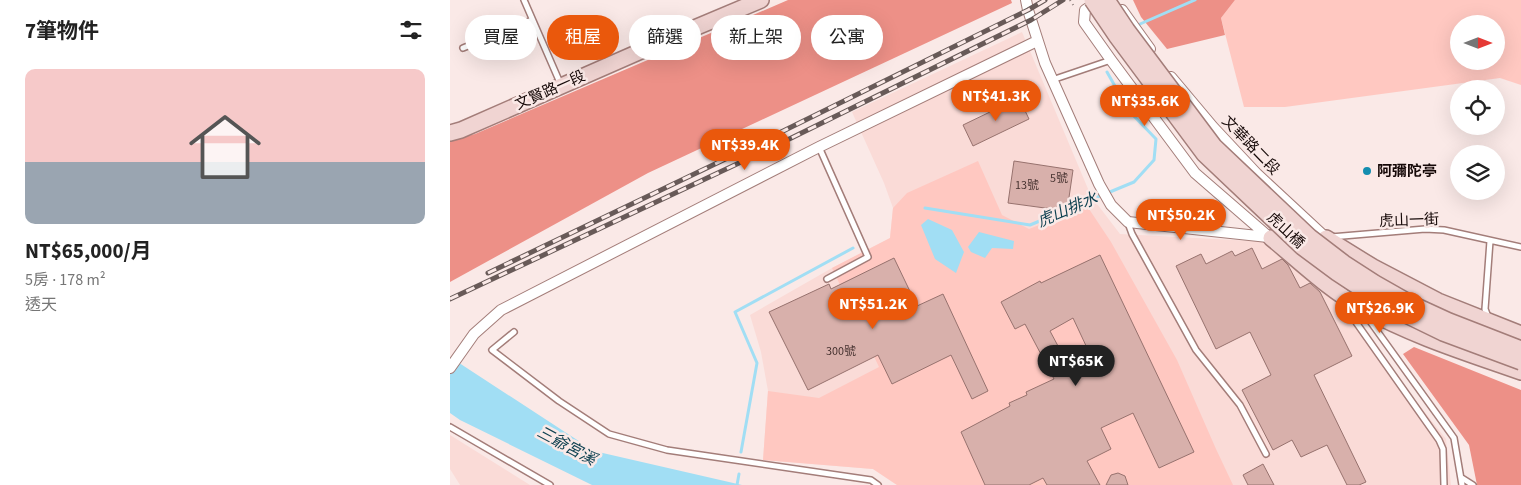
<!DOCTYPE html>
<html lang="zh-TW">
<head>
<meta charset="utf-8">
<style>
  body { margin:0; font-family:"Source Sans 3","Noto Sans TC",sans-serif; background:#f2f2f2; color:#222; height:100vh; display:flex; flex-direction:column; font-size:19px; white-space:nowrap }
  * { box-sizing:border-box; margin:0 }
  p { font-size:16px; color:#767676 }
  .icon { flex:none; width:28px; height:28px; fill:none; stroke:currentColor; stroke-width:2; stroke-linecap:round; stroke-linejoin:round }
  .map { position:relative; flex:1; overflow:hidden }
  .sheet { display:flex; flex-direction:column; background:#fff; width:450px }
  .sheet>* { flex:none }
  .banner { position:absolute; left:15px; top:15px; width:475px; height:45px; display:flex; gap:10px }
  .needle { width:32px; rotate:90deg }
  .buttons { position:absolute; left:1000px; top:15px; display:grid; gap:10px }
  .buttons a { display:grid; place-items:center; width:55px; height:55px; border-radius:50%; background:#fff; box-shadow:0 5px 20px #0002; font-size:25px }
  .price { position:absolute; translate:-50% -42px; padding:0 11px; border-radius:18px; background:#ea580c; color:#fff; font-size:16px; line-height:32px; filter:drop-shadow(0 1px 2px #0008) }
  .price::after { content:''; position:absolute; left:50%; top:30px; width:15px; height:11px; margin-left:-8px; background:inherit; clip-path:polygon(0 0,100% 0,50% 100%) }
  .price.current { background:#222; color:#fff }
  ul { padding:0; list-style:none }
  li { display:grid; align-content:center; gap:10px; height:265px; padding:0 25px }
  li span { display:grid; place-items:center; height:155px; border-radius:10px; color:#555 }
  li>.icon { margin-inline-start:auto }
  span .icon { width:90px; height:90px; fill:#fffc; stroke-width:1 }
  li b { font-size:21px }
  h2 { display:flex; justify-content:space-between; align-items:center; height:60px; padding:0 25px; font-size:21px }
  .chip { padding:0 18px; border-radius:22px; background:#fff; box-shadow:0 5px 20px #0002; font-size:18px; line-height:45px }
  .chip.current { background:#ea580c; color:#fff }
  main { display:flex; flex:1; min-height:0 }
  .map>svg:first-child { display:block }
</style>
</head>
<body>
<main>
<section class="sheet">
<h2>7筆物件<svg class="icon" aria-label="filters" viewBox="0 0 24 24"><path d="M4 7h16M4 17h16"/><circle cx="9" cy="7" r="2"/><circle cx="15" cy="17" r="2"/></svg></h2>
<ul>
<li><span style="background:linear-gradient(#f6c9c9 60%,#9aa5b1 0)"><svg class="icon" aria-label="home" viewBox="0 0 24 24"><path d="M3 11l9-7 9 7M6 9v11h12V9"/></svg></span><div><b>NT$65,000/月</b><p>5房 · 178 m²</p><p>透天</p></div></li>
</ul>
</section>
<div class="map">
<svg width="1071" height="485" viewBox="0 0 1071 485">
  <rect width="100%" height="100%" fill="#fae9e7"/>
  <path fill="#fadbd7" d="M572,32L641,196L670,234L824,242L878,290L996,439L1001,485H447L423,469L313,460L318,391L311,352L300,315L382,268L440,238L443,208L434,183L402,112Z
    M0,435L80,485H10L0,469Z"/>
  <path fill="#ffc8c1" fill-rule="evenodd" d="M785,0H1071V85L1050,78L835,107H794L771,18ZM1009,24H1046V61H1009Z
    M528,161L552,215L579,229L637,206L661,242L727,360L766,449L783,485H447L423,469L313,460L318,391L369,398L429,367L382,268L440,238L443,208L457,193Z"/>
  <path fill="#ed9087" d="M338,0H561L562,3L198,173L0,282V141L25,134Z
    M683,0H785L771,18L775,35L717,49L691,17Z
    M964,347L1071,390V485H1027L1019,445L953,354Z"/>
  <path fill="#a1def4" d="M478,219L502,230L514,252L506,273L485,259L471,225Z
    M529,232L564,241L563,249L542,248L535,258L521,252L518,247Z
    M0,357L144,451L292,485H142L10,420L0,413Z"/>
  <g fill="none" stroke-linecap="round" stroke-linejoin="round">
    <path stroke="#a1def4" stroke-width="3" d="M690,24L745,0
      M475,208L580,225L684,182L704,160L706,139L679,111L657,72
      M291,452L307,363L285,312L403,248
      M287,485L289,474"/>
  </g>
  <path fill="#d8b0ab" stroke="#97726e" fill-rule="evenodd" d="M569,98L579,119L523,146L513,125Z
    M564,161L623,170L617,211L558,203Z
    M802,248L812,269L832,259L838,265L850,288L860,283L870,292L902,356L864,375L916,482L909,485H897L877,445L851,457L842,440L823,450L792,390L821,375L800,332L766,349L726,266L751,254L756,264L782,251L785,256Z
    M650,255L744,452L709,468L683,413L651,428L661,449L637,461L650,485H597L593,478L579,485H535L511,432L560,406L559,403L577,395L576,392L604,379L575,324L565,329L551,302L590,281L591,283ZM623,318L638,350L616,361L600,331Z
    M444,258L467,306L493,294L538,391L522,399L501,355L442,384L428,355L358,390L319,312L379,284L381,289Z
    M813,464L824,485H798L793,475Z
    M668,473L675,476L678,485H656L661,475Z"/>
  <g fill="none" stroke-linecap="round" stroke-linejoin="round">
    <defs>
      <path id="lane" d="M74,0L111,85
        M13,48L82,20
        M602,80L661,60
        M369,147L418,257L377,279
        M678,223L682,234L746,350L790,405L816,454
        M881,237L975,229L994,230L1071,247
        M891,301L989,440L993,449L994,485
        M917,317L1004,438L1012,485
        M1038,317L1035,309L1040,241
        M64,332L42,350L109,401L159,434L217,450L421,480L428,485
        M0,427L100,485
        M1012,478L1023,485"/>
      <path id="street" d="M576,0L578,10L595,63L649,184L661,205L678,222L827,238
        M649,1L635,10L634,22L661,60L745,173L820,238
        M672,10L700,49
        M721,77L763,127L807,174L876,238
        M0,368L24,334L51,310L369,147L587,41"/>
      <path id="secondary" d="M0,133L11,130L223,37L311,0
        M821,238C849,261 880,291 912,308C962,336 1017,353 1071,372
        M876,238L923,267L988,301L1071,334"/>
    </defs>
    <use href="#lane" stroke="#a37d79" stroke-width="8"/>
    <use href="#street" stroke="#a37d79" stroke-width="12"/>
    <use href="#secondary" stroke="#a37d79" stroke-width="18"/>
    <path stroke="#847573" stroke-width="2" stroke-dasharray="1 4" stroke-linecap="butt" d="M620,0L625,8"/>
    <use href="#lane" stroke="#fff" stroke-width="5"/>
    <use href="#street" stroke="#fff" stroke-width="10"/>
    <use href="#secondary" stroke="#f0d4d2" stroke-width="15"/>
    <defs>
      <path id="rail" d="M38,273L319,138L578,10L595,0
        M0,299L321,148L581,20L613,0"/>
    </defs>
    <use href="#rail" stroke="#685a58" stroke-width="5"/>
    <use href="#rail" stroke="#fae9e7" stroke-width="3" stroke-dasharray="9" stroke-linecap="butt"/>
    <defs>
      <path id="secondary-bridge" d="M642,0L667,37L754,154L852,247L887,273L919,294L956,315L993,333L1071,362
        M657,0L677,30L764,146L860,237L894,263L925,283L962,304L999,321L1071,349"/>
    </defs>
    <use href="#secondary-bridge" stroke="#a37d79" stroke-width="18" stroke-linecap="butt"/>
    <use href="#secondary-bridge" stroke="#f0d4d2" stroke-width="15"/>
  </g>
  <circle fill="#138daf" stroke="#fae9e7" stroke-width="2" cx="917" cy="171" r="5"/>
  <g text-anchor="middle" stroke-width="5" stroke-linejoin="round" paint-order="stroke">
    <g font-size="12" fill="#463230">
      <text x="609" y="182">5號</text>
      <text x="577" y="189">13號</text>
      <text x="391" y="355">300號</text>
    </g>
    <g font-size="15" fill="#150807" stroke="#fae9e7">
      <text transform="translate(100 90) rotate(-24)" y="5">文賢路一段</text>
      <text transform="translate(801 145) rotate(46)" y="5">文華路二段</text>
      <text transform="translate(959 220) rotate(-2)" y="5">虎山一街</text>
      <text transform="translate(836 230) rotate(43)" y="5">虎山橋</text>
    </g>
    <g font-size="15" font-weight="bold" fill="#150807" stroke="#fae9e7" text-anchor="start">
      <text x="927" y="176">阿彌陀亭</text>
    </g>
    <g font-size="16" font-style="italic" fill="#0c3f4f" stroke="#fae9e7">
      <text transform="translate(617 209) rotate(-23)" y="6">虎山排水</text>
      <text transform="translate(117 445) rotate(28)" y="6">三爺宮溪</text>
    </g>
  </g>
</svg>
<div class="buttons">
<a><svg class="needle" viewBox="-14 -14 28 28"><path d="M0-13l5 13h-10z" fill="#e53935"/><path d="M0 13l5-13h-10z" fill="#767676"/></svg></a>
<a><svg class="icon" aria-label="locate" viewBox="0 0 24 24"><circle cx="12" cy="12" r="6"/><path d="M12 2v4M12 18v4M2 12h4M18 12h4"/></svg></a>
<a><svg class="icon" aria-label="layers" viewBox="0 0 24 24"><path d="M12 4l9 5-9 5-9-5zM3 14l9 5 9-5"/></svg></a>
</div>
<b class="price" style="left:546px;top:122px">NT$41.3K</b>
<b class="price" style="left:695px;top:127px">NT$35.6K</b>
<b class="price" style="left:295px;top:171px">NT$39.4K</b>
<b class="price" style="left:731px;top:241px">NT$50.2K</b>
<b class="price" style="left:423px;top:330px">NT$51.2K</b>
<b class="price" style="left:930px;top:334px">NT$26.9K</b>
<b class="price current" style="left:626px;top:387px">NT$65K</b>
<div class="banner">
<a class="chip">買屋</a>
<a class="chip current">租屋</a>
<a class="chip">篩選</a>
<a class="chip">新上架</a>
<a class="chip">公寓</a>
</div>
</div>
</main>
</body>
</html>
